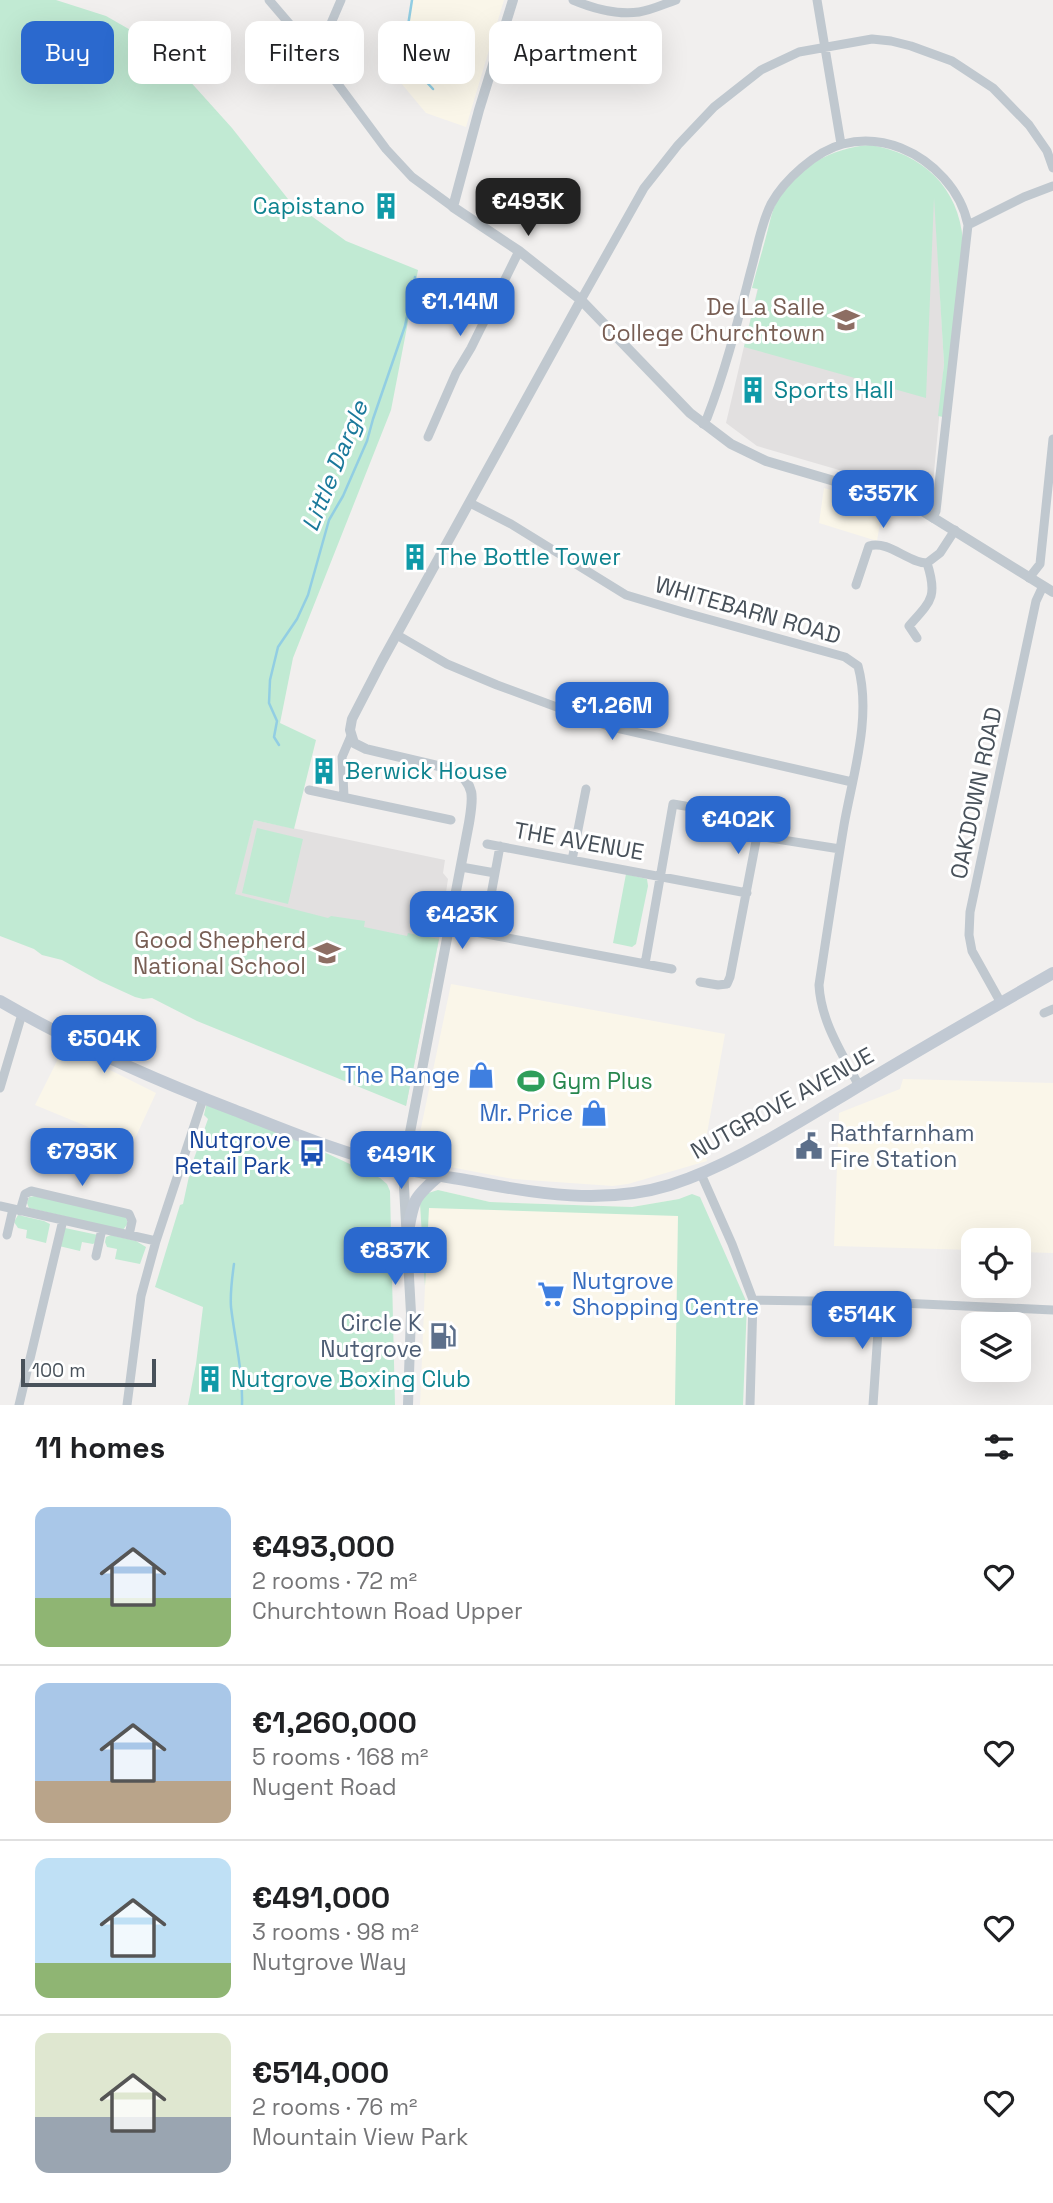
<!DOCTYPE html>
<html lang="en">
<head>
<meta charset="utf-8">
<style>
  body { margin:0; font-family:"Space Grotesk",sans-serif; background:#f2f2f2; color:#202124; height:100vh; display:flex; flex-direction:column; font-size:26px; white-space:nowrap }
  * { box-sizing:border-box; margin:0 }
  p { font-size:23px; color:#757577 }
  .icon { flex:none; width:38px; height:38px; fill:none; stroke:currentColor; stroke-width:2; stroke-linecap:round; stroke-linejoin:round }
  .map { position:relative; height:1405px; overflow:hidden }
  .side { display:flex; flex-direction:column; background:#fff; flex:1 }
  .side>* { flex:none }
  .banner { position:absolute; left:21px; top:21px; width:700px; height:63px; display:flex; gap:14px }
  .tools { position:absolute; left:961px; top:1228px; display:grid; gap:14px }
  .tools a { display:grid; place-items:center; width:70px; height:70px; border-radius:14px; background:#fff; box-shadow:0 7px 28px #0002; font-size:35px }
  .scale { position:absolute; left:21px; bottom:18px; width:135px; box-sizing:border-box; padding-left:7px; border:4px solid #48515a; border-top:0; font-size:19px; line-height:24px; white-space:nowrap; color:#48515a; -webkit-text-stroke:5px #fff; paint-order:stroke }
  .price { position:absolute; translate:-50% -60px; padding:0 16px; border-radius:14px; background:#2b69ce; color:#fff; font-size:23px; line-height:46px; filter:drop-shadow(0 2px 4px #0008) }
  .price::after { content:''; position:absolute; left:50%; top:42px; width:21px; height:16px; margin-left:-10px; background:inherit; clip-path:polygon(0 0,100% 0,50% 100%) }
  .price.active { background:#222; color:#fff }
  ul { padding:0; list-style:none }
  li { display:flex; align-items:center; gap:21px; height:175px; padding:0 35px }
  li+li { border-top:2px solid #e0e0e0 }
  li span { display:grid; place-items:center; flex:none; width:196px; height:140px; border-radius:14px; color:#555 }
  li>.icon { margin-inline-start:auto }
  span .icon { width:84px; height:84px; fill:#fffc; stroke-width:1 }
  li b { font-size:30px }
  h2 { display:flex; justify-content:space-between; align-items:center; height:84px; padding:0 35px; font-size:30px }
  .chip { padding:0 24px; border-radius:14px; background:#fff; box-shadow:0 7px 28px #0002; font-size:24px; line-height:63px }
  .chip.active { background:#2b69ce; color:#fff }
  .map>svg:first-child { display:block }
</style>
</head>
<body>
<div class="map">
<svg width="1053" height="1405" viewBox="0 0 1053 1405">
  <rect width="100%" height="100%" fill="#f1efee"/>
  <path fill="#faf6e9" d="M411,0H504L466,127L426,113L401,83Z
    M824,488L883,505L877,541L819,523Z
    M451,984L725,1034L704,1150L707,1161L628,1184L613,1186L513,1179L424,1162L419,1159L417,1147Z
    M64,1047L156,1093L132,1145L35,1105Z
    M903,1079L1053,1083V1253L1019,1252L1018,1241H973V1250L834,1246L839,1113L900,1089Z
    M438,1190L490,1202L632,1207L679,1199L675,1405H420L425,1286L420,1204Z"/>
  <path fill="#e2e0e0" d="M934,185L944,364L932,494L929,499L922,500L896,488L856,475L757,446L726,423L770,236Z
    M254,820L445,860L443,873L448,879L439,939L406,1106L213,966Z"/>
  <path fill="#c1ead3" d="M0,0H56L106,16L134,32L178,68L232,128L288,199L346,241L418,270L391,410L293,658L280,723L316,740L294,829L254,820L235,894L328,918L331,916L365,921L364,927L407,936L408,933L439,939L406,1106L197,1021L152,998L143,999L135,997L100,981L62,960L42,955L34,949L0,936Z
    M870,145C922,153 959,187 963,241L943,417L938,416L944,364L934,198L926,398L744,347L758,289L752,288C757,268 763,249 768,229C770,221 772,211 776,203C792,169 833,147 870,145Z
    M257,828L303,839L288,904L242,893Z
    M626,874L647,879L648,886L636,944L632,947L613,943Z
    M212,1100L380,1178L387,1184L390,1191L395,1405H188L196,1364L203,1307L155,1287L180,1205L183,1204L191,1167L208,1119L204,1115L206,1106Z
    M438,1190L490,1202L632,1207L679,1199L692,1194L700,1197L747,1303L743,1405H675L678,1216L429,1208L425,1286L420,1204L425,1194Z
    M35,1196L125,1216L128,1223L123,1230L29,1208L27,1203L29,1197Z
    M18,1215L44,1221L50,1224L46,1243L26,1238L27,1230L18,1228L14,1222Z
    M65,1228L98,1235L96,1242L93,1244L82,1242L80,1251L59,1246Z
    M111,1235L136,1241L146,1247L140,1264L115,1259L117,1249L107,1247L105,1242L106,1237Z"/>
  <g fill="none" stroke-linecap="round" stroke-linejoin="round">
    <path stroke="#92cee3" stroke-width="2.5" d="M412,0L405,45L407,61L433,89
      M279,745L274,737L277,721L269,703L270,680L278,647L297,619L308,595L329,520L343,496L367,441L373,419L405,326L415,277
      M234,1264C232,1278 230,1293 231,1307C235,1341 243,1371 242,1405"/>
    <path stroke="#c0c8cf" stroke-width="9" d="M269,0L317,56L386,149L412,177L453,207
      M573,0C592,8 617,15 639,12C652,10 664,4 676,0
      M817,0L841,144
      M317,56L341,0
      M968,225L1024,197L1053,186
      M581,300L644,188L678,145L714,107L761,70L799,52L872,39L891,41L911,46L952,61L993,88L1029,125L1047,151L1053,168
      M703,424L707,418C726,369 738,320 751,270C757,249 761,224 771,204C784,180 816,151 843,144C862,139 883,141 901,148C933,161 961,190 968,225L936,511L933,518
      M428,437L456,373L471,348L519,251
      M470,503L511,524L626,595L686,613L845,657L858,666C872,717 853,774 844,825C835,879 827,932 819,985C821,1022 842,1053 859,1086
      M1029,578L1040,564L1053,439
      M856,585L869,546C889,540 908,563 927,563L940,553L955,530
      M397,635L447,664L497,685L608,726L852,782
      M917,638L909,626C931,601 938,597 927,563
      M309,790L451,820
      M344,796L342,757L351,736
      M757,836L760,821
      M487,844L747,893
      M572,860L586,789
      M461,867L495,873
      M470,931L672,969
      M484,933L500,846
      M645,964L673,804L685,806
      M700,982L718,985L727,984L730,977L757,836L840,849
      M1001,1003L972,951L969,935L970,912L1036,601L1043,586
      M1044,1013L1053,1009
      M0,1088L22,1014
      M701,1174L732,1244L753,1300L750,1405
      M0,1206L156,1241
      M20,1211L25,1194L31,1191L129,1214L132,1221L129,1235
      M7,1235L13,1209
      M96,1256L102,1229
      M753,1300L880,1302L1053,1310
      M19,1405L63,1220
      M127,1405L141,1296L156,1241L203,1099
      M873,1405L880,1302"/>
    <path stroke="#c0c8cf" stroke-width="10" d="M513,0L479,110L453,207L519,251L581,300L690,413L731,444L766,461L882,495L916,507L1053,592
      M408,1405L411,1313L403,1169L469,823C473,798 476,786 455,770L366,749L354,743L350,730L352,719L382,661L581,300"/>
    <path stroke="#c1c9d3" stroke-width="12" d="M0,1001C76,1045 152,1079 234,1110C290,1132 345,1155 403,1168C425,1174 448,1177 471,1181C537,1194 605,1205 670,1185C732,1165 788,1128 844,1095C913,1053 983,1013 1053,973
      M408,1232C413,1200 414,1197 440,1175"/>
  </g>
  <defs>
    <symbol id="building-bare" viewBox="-9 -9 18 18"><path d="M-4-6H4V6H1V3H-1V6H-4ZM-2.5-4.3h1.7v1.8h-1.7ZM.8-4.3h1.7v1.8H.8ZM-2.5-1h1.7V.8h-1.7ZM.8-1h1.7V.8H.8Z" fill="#0f9aa8" stroke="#fff" stroke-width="2.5" paint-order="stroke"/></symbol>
    <symbol id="school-bare" viewBox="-9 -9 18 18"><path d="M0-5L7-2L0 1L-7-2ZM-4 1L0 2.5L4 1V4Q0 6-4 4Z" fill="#8d6e63" stroke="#fff" stroke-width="2.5" paint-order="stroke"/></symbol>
    <symbol id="shop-bare" viewBox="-9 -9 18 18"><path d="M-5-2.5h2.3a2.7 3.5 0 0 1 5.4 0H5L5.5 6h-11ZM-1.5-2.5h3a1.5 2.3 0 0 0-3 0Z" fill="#3f7fe0" stroke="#fff" stroke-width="2.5" paint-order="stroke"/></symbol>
    <symbol id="stadium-bare" viewBox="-9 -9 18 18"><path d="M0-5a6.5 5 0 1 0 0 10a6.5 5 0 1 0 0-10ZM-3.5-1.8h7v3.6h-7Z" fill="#2e9e5b" stroke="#fff" stroke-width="2.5" paint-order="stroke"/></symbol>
    <symbol id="civic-bare" viewBox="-9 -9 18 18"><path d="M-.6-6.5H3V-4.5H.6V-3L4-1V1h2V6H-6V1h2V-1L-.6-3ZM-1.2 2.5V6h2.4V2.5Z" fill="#5c6f8a" stroke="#fff" stroke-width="2.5" paint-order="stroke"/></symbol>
    <symbol id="bus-bare" viewBox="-9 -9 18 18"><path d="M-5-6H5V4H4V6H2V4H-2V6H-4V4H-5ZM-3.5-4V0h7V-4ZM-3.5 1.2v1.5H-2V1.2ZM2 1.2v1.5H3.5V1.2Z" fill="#1a4fb4" stroke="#fff" stroke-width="2.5" paint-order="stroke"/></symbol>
    <symbol id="supermarket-bare" viewBox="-9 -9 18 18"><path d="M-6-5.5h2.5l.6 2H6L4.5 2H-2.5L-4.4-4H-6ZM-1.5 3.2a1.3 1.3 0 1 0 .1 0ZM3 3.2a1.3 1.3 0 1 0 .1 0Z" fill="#3f7fe0" stroke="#fff" stroke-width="2.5" paint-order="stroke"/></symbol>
    <symbol id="fuel-bare" viewBox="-9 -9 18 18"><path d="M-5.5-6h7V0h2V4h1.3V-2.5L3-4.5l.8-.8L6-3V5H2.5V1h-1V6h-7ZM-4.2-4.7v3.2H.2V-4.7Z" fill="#5c6f8a" stroke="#fff" stroke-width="2.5" paint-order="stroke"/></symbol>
  </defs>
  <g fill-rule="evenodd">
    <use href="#building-bare" x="367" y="187" width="38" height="38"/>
    <use href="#school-bare" x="827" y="301" width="38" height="38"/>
    <use href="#building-bare" x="734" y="371" width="38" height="38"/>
    <use href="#building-bare" x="396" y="538" width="38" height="38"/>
    <use href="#building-bare" x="305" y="752" width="38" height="38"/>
    <use href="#school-bare" x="308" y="934" width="38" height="38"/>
    <use href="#shop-bare" x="462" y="1056" width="38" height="38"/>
    <use href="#stadium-bare" x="512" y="1062" width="38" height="38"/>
    <use href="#shop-bare" x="575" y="1094" width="38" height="38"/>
    <use href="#civic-bare" x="790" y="1127" width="38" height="38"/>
    <use href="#bus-bare" x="293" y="1134" width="38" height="38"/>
    <use href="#supermarket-bare" x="532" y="1275" width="38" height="38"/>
    <use href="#fuel-bare" x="424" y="1317" width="38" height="38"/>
    <use href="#building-bare" x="191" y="1360" width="38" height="38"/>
  </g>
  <g text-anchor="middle" stroke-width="6" stroke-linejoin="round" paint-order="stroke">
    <g font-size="23" fill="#0d838f" stroke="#fff" text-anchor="start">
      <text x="365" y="214" text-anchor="end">Capistano</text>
      <text x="774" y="398">Sports Hall</text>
      <text x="436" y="565">The Bottle Tower</text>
      <text x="345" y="779">Berwick House</text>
      <text x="231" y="1387">Nutgrove Boxing Club</text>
    </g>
    <g font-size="23" fill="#785e54" stroke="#fff" text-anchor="end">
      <text x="825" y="315">De La Salle<tspan x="825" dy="26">College Churchtown</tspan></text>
      <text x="306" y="948">Good Shepherd<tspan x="306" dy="26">National School</tspan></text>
    </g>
    <g font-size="23" fill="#48515a" stroke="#fff">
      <text transform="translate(748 610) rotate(16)" y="8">WHITEBARN ROAD</text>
      <text transform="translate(976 793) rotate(-78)" y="8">OAKDOWN ROAD</text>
      <text transform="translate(579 841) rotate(10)" y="8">THE AVENUE</text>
      <text transform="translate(782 1103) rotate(-29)" y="8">NUTGROVE AVENUE</text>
    </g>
    <g font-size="23" fill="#366cbe" stroke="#fff" text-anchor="end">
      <text x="460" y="1083">The Range</text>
      <text x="573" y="1121">Mr. Price</text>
      <text x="572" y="1289" text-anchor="start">Nutgrove<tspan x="572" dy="26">Shopping Centre</tspan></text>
    </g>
    <g font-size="23" fill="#27864d" stroke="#fff" text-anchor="start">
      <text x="552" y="1089">Gym Plus</text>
    </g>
    <g font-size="23" fill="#4e5e75" stroke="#fff" text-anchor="start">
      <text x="830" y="1141">Rathfarnham<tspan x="830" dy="26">Fire Station</tspan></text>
      <text x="422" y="1331" text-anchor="end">Circle K<tspan x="422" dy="26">Nutgrove</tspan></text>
    </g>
    <g font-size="23" fill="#164399" stroke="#fff" text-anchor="end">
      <text x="291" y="1148">Nutgrove<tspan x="291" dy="26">Retail Park</tspan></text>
    </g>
    <g font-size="24" font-style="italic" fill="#1a799b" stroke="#fff">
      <text transform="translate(335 466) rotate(-68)" y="8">Little Dargle</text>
    </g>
  </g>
</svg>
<div class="tools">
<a><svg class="icon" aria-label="locate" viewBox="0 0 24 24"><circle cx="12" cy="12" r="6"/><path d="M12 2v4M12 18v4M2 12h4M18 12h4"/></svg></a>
<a><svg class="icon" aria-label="layers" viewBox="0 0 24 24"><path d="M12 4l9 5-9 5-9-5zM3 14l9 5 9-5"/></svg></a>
</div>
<div class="scale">100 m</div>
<b class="price active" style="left:528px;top:238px">€493K</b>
<b class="price" style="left:460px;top:338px">€1.14M</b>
<b class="price" style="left:883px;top:530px">€357K</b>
<b class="price" style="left:612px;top:742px">€1.26M</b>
<b class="price" style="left:738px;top:856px">€402K</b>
<b class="price" style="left:462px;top:951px">€423K</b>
<b class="price" style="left:104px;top:1075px">€504K</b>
<b class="price" style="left:82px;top:1188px">€793K</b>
<b class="price" style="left:401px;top:1191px">€491K</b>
<b class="price" style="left:395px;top:1287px">€837K</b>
<b class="price" style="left:862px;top:1351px">€514K</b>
<div class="banner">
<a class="chip active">Buy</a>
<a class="chip">Rent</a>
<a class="chip">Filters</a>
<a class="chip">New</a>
<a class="chip">Apartment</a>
</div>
</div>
<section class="side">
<h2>11 homes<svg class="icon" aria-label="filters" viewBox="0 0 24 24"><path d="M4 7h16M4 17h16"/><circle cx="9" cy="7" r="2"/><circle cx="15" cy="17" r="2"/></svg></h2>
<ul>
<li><span style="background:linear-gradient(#a9c7e8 65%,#8fb573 0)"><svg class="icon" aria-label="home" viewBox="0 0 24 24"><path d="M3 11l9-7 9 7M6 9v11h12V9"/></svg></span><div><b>€493,000</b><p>2 rooms · 72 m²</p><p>Churchtown Road Upper</p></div><svg class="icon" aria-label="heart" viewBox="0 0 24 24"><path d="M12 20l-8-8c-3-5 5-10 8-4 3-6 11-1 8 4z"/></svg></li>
<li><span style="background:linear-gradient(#a9c7e8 70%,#b9a48a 0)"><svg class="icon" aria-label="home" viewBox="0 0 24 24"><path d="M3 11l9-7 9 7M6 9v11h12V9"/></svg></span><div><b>€1,260,000</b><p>5 rooms · 168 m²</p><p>Nugent Road</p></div><svg class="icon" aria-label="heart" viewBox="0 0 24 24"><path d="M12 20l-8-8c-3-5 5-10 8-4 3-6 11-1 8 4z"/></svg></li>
<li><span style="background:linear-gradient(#bfe0f5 75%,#8fb573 0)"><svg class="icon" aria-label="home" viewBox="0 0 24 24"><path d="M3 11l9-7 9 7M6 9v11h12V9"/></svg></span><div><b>€491,000</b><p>3 rooms · 98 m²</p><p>Nutgrove Way</p></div><svg class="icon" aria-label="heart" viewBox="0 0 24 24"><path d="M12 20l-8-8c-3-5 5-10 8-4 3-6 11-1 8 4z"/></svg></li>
<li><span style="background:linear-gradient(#dfe7d0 60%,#9aa5b1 0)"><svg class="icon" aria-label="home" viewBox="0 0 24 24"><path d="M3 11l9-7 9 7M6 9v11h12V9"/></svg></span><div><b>€514,000</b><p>2 rooms · 76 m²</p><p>Mountain View Park</p></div><svg class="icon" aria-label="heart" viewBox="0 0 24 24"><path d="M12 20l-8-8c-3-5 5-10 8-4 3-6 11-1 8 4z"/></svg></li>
</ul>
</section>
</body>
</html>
